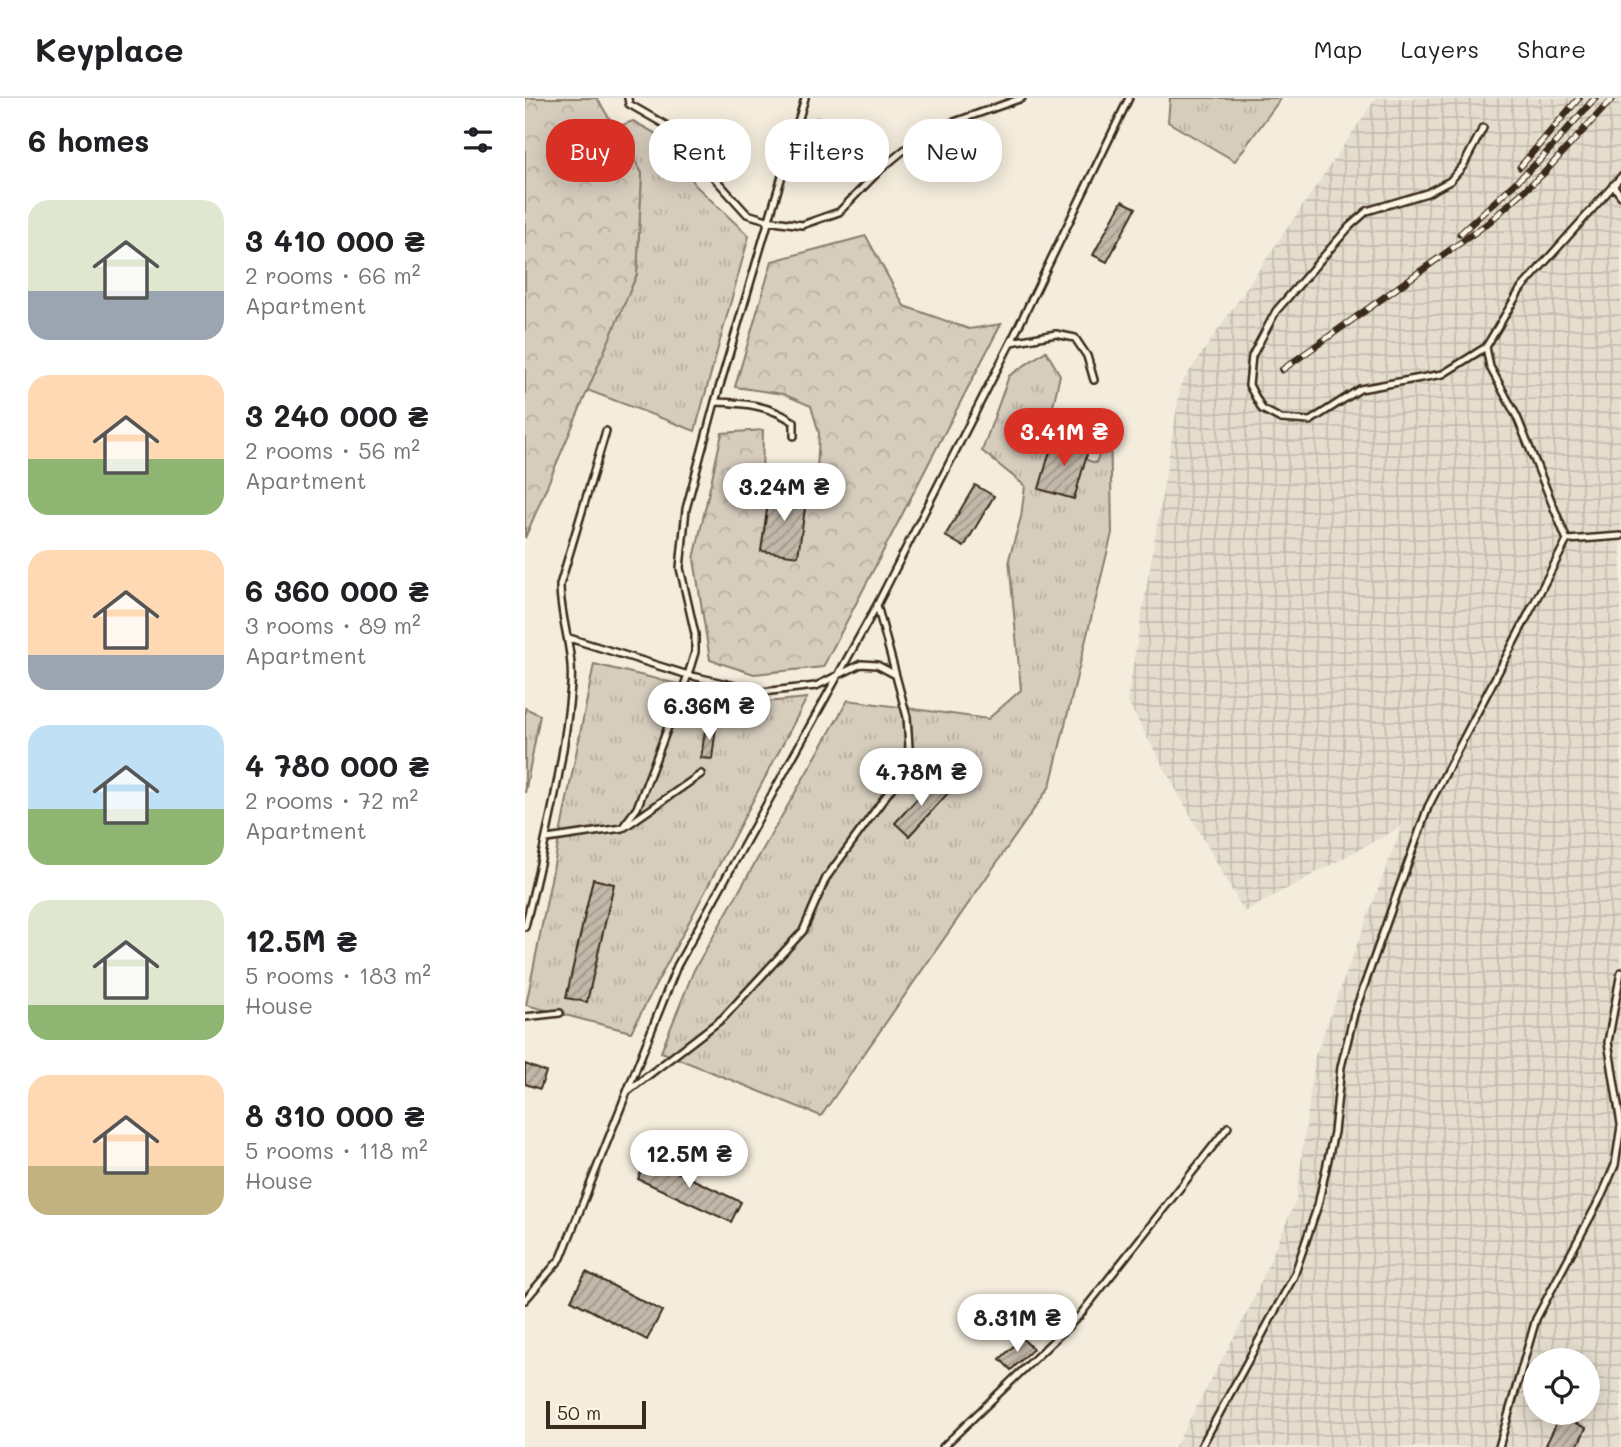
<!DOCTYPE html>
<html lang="en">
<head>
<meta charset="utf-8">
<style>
  body { margin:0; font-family:Mali,sans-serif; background:#f2f2f2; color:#202124; height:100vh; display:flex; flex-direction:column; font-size:26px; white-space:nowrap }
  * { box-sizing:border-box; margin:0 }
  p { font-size:23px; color:#757577 }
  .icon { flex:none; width:38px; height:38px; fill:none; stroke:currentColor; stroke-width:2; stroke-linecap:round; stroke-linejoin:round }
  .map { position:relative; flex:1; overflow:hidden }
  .sheet { display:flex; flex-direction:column; background:#fff; width:525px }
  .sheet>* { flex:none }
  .top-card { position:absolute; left:21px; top:21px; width:665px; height:63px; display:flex; gap:14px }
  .buttons { position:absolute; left:998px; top:1250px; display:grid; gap:14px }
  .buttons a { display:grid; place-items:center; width:77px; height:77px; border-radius:50%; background:#fff; box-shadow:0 4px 18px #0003; font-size:35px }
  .scale { position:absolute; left:21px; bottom:18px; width:100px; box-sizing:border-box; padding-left:7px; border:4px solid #3b2a1e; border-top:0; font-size:19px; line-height:24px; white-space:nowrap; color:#3b2a1e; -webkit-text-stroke:5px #fcf5e5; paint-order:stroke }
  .price { position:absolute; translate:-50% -60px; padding:0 16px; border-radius:24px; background:#fff; color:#222; font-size:23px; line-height:46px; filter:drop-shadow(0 2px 4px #0008) }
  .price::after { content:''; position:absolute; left:50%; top:42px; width:21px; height:16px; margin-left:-10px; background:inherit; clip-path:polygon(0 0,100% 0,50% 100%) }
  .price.on { background:#d93025; color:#fff }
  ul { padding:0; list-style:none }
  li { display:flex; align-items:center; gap:21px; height:175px; padding:0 28px }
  li span { display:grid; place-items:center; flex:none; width:196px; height:140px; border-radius:21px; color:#555 }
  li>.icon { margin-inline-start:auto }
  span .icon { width:84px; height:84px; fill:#fffc; stroke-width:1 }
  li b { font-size:30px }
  h2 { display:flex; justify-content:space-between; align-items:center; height:84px; padding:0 28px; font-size:30px }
  .chip { padding:0 24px; border-radius:28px; background:#fff; box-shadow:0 4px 18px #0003; font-size:24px; line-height:63px }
  .chip.on { background:#d93025; color:#fff }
  header { display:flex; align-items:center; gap:42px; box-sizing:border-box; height:98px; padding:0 35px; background:#fff; border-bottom:2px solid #e0e0e0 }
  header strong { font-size:33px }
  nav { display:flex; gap:38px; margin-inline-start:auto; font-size:24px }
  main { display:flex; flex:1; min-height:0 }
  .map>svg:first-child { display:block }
</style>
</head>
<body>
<header>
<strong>Keyplace</strong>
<nav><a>Map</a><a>Layers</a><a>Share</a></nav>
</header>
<main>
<section class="sheet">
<h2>6 homes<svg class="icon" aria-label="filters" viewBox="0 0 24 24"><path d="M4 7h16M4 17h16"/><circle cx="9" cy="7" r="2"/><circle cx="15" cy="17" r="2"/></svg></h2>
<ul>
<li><span style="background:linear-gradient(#dfe7d0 65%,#9aa5b1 0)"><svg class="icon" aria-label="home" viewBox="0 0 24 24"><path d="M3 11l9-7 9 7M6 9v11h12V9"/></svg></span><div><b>3 410 000 ₴</b><p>2 rooms · 66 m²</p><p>Apartment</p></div></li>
<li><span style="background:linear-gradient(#ffd9b3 60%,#8fb573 0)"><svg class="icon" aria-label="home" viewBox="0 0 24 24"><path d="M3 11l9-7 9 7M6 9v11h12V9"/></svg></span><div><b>3 240 000 ₴</b><p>2 rooms · 56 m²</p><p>Apartment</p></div></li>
<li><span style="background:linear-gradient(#ffd9b3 75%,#9aa5b1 0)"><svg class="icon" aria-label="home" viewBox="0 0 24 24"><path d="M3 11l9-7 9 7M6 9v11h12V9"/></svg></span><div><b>6 360 000 ₴</b><p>3 rooms · 89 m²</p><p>Apartment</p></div></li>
<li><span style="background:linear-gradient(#bfe0f5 60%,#8fb573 0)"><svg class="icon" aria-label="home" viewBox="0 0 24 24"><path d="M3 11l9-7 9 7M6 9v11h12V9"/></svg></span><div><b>4 780 000 ₴</b><p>2 rooms · 72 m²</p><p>Apartment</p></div></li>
<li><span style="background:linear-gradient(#dfe7d0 75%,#8fb573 0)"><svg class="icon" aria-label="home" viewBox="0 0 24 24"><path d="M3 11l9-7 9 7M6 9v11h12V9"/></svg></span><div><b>12.5M ₴</b><p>5 rooms · 183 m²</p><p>House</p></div></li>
<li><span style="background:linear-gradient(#ffd9b3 65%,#c2b280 0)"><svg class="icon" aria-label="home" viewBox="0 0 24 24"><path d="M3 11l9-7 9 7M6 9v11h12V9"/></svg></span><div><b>8 310 000 ₴</b><p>5 rooms · 118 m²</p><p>House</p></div></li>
</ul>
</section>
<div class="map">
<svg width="1096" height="1349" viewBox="0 0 1096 1349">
  <defs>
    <pattern id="industrial-grid" width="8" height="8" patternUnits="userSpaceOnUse" patternTransform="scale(1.75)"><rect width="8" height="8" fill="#e5ddce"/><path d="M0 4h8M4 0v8" fill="none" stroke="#c5beb0"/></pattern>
    <pattern id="grass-tufts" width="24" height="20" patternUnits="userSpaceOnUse" patternTransform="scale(1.75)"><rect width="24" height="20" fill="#d6cdbd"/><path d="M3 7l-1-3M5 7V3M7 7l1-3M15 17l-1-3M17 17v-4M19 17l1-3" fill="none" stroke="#b9b0a2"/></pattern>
    <pattern id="forest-crowns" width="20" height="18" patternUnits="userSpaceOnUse" patternTransform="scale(1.75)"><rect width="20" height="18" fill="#d6cdbd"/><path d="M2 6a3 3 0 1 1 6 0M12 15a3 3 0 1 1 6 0" fill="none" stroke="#b9b0a2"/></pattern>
    <pattern id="building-hatch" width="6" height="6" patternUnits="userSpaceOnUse" patternTransform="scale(1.75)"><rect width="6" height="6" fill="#c3b9aa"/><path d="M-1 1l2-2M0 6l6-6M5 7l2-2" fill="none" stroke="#a0978a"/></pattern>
  </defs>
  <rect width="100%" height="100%" fill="#f4eddd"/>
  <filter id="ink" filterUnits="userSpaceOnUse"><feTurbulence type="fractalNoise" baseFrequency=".0143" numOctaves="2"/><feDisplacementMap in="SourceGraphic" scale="14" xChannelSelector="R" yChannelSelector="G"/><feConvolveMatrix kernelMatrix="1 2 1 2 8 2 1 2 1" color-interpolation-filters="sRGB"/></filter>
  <g filter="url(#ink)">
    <path fill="url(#industrial-grid)" fill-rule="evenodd" d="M851,0H1096V1349H650L724,1211L771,1102L790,958L877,728L719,814L602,603L656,286ZM1010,1262H1062V1314H1010Z"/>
    <path fill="url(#grass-tufts)" stroke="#887c6e" stroke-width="2" d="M645,0H756L710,63L643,24Z
      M108,23L148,45L170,87L224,138L170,333L62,292L112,176L117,75L89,30Z
      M521,253L535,277L519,348L571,365L585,323L587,435L525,688L296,1018L136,954L169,872L323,602L463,621L496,592L484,461L496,419L500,388L457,353L484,278Z
      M69,566L232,605L282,600L106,934L1,907Z
      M0,610L15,617L0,695Z"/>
    <path fill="url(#forest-crowns)" stroke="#887c6e" stroke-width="2" d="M0,0H72L117,75L112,176L0,440Z
      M341,138L379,208L444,231L476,226L298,569L229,576L185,562L169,461L197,335L238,332L237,384L291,391L294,335L286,308L258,296L210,289L247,163Z"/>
    <path fill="url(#building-hatch)" stroke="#3b2a1e" stroke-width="2" d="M291,20L312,23L303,81L282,78Z
      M597,103L611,110L582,164L568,157Z
      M529,339L564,349L549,401L514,391Z
      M450,387L469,398L439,449L420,438Z
      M245,391L282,397L273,458L236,453Z
      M181,626L191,628L187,661L176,660Z
      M409,682L423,695L384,738L370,725Z
      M68,781L89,786L62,904L41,900Z
      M0,966L21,974L15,991L0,986Z
      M122,1060L216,1104L206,1124L113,1081Z
      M61,1174L137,1213L122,1242L46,1202Z
      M497,1240L508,1251L486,1272L475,1261Z
      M1035,1318L1061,1330L1052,1349H1020Z"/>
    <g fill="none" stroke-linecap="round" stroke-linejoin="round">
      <defs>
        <path id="lane" d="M103,0L104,6L158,37L175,64L222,116L242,122L277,127L314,114L356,71L401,34L497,0
          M958,30L938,68L925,83L902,95L842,113L825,128L751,213L727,258L724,287L737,311L756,321L785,323L835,291L918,276L961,249L995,192L1096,79
          M1088,87L1096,98
          M486,244L531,236L550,240L562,258L569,282
          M961,249L965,269L992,319L1042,442
          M190,304L280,0
          M44,540L163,577L170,554V536L155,470L161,411L190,304C220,305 244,307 269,324V338
          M100,729L176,676
          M22,741L97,730L112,710L163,577L237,594L291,588L336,566L352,567L369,576
          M0,829C19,750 39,668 46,587C49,552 35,521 35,487L81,333
          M1096,874L1083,944L1096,1026
          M0,919L35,915
          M103,993L198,920L278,833L301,780L374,680L384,649L382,619L352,507
          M0,1202L36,1160L152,868L352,507L486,244L604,0
          M418,1349L555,1217L703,1029
          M676,1349L769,1178L793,1107L809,1034L816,969L829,916L903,709L1042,442L1096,438
          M974,1349L1011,1221L1077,1097L1090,1067L1096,1028"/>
      </defs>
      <use href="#lane" stroke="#3b2a1e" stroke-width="10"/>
      <use href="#lane" stroke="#fcf5e5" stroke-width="5"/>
      <defs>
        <path id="rail" d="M995,69L1054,0
          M935,136L1016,61L1070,0
          M757,272L963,125L1019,75L1088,0"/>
      </defs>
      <use href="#rail" stroke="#3b2a1e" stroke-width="7"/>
      <use href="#rail" stroke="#fcf5e5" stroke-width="4.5" stroke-dasharray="13" stroke-linecap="butt"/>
    </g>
  </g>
</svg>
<div class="buttons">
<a><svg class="icon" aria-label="locate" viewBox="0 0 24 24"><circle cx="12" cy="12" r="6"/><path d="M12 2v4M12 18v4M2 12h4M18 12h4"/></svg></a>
</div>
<div class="scale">50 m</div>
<b class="price on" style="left:539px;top:370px">3.41M ₴</b>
<b class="price" style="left:259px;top:425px">3.24M ₴</b>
<b class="price" style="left:184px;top:644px">6.36M ₴</b>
<b class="price" style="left:396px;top:710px">4.78M ₴</b>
<b class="price" style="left:164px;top:1092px">12.5M ₴</b>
<b class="price" style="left:492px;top:1256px">8.31M ₴</b>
<div class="top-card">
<a class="chip on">Buy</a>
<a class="chip">Rent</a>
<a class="chip">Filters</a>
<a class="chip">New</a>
</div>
</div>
</main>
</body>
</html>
